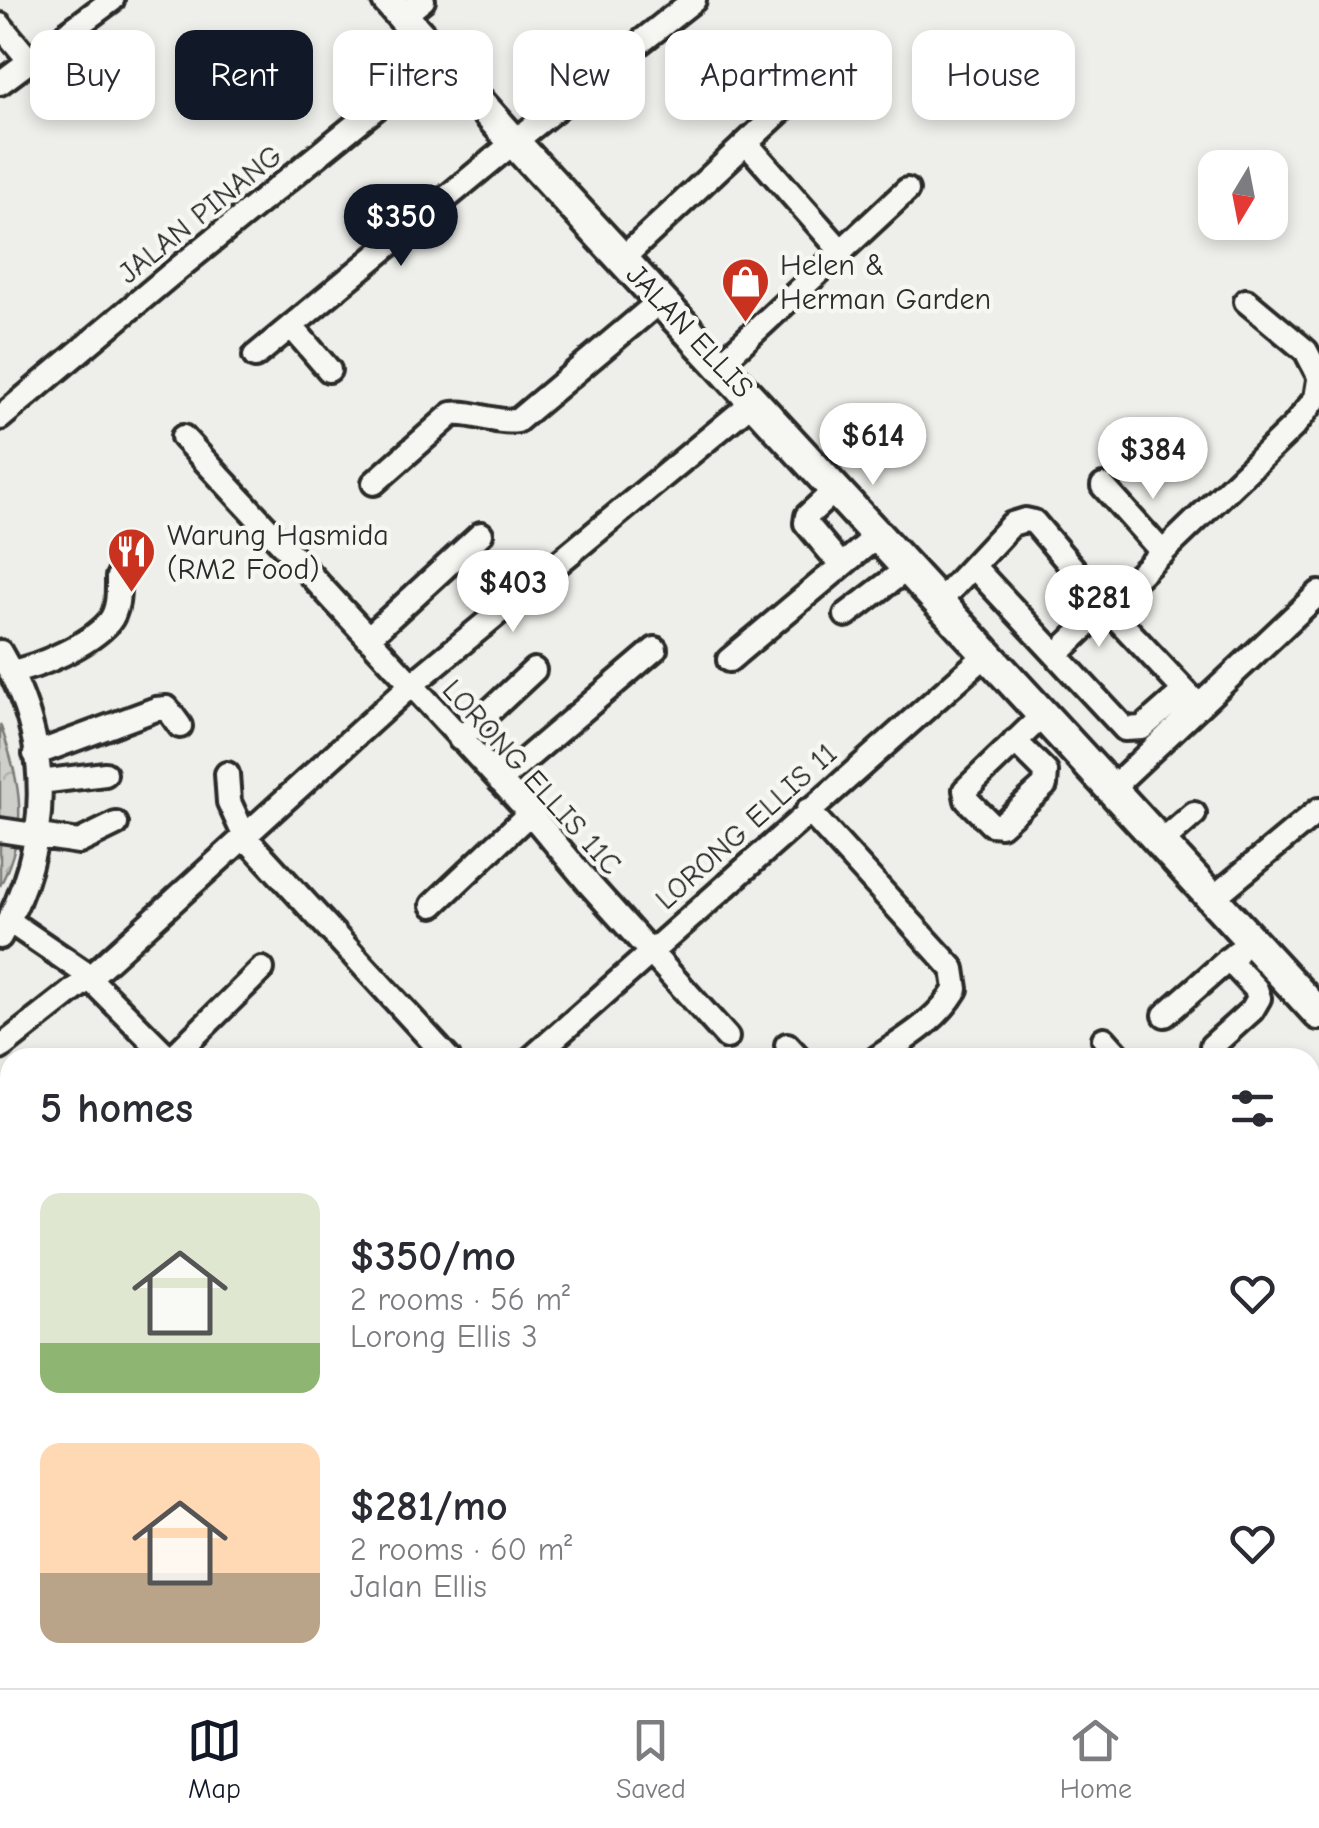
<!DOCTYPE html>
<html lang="en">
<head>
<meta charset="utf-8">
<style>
  body { margin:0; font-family:"Comic Neue",sans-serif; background:#f7f7f7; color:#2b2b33; height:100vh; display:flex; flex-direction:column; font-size:38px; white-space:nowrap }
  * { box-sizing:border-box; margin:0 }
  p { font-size:32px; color:#7c7c81 }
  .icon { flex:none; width:55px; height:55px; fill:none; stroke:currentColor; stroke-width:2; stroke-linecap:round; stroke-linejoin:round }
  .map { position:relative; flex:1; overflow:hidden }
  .sheet { position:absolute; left:0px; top:1048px; width:1320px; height:642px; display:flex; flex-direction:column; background:#fff; border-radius:30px 30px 0 0; box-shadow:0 5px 15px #0003 }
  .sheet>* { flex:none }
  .hud { position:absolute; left:30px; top:30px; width:1260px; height:90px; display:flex; gap:20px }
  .needle { width:65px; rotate:190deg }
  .tools { position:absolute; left:1198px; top:150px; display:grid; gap:20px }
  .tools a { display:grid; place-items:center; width:90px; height:90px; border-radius:20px; background:#fff; box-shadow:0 5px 15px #0003; font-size:50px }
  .price { position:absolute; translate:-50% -85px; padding:0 22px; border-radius:35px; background:#fff; color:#222; font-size:32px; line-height:65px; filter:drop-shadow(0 2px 5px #0008) }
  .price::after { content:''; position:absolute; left:50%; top:60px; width:30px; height:22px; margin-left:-15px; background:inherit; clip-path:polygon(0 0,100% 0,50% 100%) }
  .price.on { background:#111827; color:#fff }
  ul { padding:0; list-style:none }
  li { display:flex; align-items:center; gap:30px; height:250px; padding:0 40px }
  li span { display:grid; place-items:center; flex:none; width:280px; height:200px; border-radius:20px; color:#555 }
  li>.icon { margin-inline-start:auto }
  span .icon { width:120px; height:120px; fill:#fffc; stroke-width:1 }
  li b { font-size:42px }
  h2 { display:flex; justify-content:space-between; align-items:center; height:120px; padding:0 40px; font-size:42px }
  .chip { padding:0 35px; border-radius:20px; background:#fff; box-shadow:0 5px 15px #0003; font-size:35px; line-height:90px }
  .chip.on { background:#111827; color:#fff }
  .tab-bar { display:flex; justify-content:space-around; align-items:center; height:140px; border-top:2px solid #e1e1e2; background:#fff; font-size:28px; color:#7c7c81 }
  .tab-bar a { display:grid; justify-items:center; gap:5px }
  .tab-bar .on { color:#111827 }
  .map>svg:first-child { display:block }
</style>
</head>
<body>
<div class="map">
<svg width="1319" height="1688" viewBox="0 0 1319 1688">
  <defs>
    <pattern id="park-crowns" width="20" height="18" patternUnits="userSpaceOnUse" patternTransform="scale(2.5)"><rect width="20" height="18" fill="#cececa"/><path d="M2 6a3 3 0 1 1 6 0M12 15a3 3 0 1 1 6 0" fill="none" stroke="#b1b1ae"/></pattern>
    <pattern id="building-cross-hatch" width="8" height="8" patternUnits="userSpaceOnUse" patternTransform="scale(2.5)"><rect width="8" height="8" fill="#babab7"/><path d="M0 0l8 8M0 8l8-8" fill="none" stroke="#979795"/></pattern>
    <filter id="shadow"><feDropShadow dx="7" dy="7" stdDeviation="2.5" flood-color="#0004"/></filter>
  </defs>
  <rect width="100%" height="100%" fill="#eeeeea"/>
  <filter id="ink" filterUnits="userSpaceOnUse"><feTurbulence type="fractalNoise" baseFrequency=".01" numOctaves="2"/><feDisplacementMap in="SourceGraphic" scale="20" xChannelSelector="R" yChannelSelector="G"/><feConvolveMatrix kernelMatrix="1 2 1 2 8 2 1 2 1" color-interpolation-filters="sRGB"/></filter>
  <g filter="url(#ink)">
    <path fill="url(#park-crowns)" stroke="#7c7c7a" stroke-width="2.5" d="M0,724C21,783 30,828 0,886Z"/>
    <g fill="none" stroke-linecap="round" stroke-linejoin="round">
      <path stroke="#757573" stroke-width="5" d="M0,1540L10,1530"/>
    </g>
    <path fill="url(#building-cross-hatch)" stroke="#2b2b2b" stroke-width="2.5" filter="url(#shadow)" d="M1319,1164V1183L1316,1185L1310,1168Z
      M1319,1561V1590L1310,1578V1568Z
      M10,1567V1625L0,1623V1577Z
      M312,1680H353L362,1688H321Z
      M407,1680H433L431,1688H405Z
      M454,1680H479L477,1688H452Z
      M916,1680H1045L1048,1688H945Z
      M1120,1680H1131L1134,1688H1094Z
      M1262,1680H1290L1293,1683L1286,1688H1268Z"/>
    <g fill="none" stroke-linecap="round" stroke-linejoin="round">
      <defs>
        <path id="minor" d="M403,16L423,0
          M0,25L30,61
          M0,83L112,0
          M747,144L842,252
          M623,258L788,104
          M1246,301L1306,351L1319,376
          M291,326L329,370
          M255,356L514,142L694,0
          M720,364L907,190
          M0,418L169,276L439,57
          M183,437L530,813L591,886L727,1037
          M374,483L452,414C474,411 494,424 517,421L661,300
          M1103,486L1163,553
          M835,490L807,516L806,523L841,565
          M974,567L1125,729L1142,728L1184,691
          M940,601L1012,524L1025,520L1034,522L1106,607L1199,706
          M846,615L908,568
          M368,638L481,534
          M0,652C54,745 52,844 0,937
          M1056,655L1294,426L1316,398L1319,380
          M729,660L877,536
          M11,672C39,667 89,645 109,622C119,610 118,592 118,577
          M460,739L534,670
          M1015,741L1046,772L1045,785L1001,825L991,824L967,800L965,790L1044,714
          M35,754L156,709L167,708L180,726
          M227,774L229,802L245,837L448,1058
          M500,781L655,649
          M40,782L105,774
          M1113,787L1319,593
          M808,810L953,969L956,989C938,1020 906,1038 877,1058
          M0,830L79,842L116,824
          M1162,842L1194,814
          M1213,898L1319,810
          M433,905L530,813
          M9,921L82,971L169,1058
          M1165,1015L1237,952
          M1104,1039L1121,1058
          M787,1045L799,1058
          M1212,1046L1252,1010L1259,998L1256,989L1228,959
          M0,1048L89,978L410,686L754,401
          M172,1058L262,969
          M532,1058L987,654
          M0,1377L10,1393
          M0,1560L10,1550
          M0,1636L10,1638
          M209,1680L212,1688
          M1144,1680L1146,1688
          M1226,1680L1233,1688
          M626,1688L629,1680
          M767,1688V1680
          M881,1688L883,1680
          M1080,1688L1083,1680"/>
        <path id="major" d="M388,0L514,142L1319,1014
          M1310,1125L1319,1120
          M57,1680L84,1688
          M704,1680L733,1688
          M0,1683L12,1680
          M152,1688L159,1680"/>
      </defs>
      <use href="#minor" stroke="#2b2b2b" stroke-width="30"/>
      <use href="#major" stroke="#2b2b2b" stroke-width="38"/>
      <use href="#minor" stroke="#f6f6f2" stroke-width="22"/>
      <use href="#major" stroke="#f6f6f2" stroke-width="30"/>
    </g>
  </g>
  <defs>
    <symbol id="shop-pin" viewBox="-11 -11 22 30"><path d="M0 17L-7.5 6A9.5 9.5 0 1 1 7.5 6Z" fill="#c8321e" stroke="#f6f6f2"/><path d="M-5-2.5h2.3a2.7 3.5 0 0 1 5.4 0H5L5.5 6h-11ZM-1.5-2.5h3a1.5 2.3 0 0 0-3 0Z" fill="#fff"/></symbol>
    <symbol id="restaurant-pin" viewBox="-11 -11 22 30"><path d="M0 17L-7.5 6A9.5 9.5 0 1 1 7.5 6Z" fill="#c8321e" stroke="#f6f6f2"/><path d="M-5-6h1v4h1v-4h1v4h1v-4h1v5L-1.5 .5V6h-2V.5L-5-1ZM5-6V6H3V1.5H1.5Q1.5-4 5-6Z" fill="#fff"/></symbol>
  </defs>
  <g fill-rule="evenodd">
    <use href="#shop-pin" x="718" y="254" width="55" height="75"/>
    <use href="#restaurant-pin" x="104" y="524" width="55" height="75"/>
  </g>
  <g text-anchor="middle" stroke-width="9" stroke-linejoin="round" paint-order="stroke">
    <g font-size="30" fill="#2b2b2b" stroke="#f6f6f2">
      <text transform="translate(200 214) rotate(-39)" y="10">JALAN PINANG</text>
      <text transform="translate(690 331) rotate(47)" y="10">JALAN ELLIS</text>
      <text transform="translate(532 777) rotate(48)" y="10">LORONG ELLIS 11C</text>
      <text transform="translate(746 826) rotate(-42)" y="10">LORONG ELLIS 11</text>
    </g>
    <g font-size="30" fill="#2b2b2b" stroke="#f6f6f2" text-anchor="start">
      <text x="780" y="275">Helen &amp;<tspan x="780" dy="34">Herman Garden</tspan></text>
      <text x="167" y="545">Warung Hasmida<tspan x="167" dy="34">(RM2 Food)</tspan></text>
    </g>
  </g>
</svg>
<div class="tools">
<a><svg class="needle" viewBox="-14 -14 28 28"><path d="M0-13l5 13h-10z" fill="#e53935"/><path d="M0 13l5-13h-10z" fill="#7c7c81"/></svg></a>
</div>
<b class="price on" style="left:401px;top:269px">$350</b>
<b class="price" style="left:873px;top:488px">$614</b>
<b class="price" style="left:1153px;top:502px">$384</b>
<b class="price" style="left:513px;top:635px">$403</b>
<b class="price" style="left:1099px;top:650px">$281</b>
<div class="hud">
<a class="chip">Buy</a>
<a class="chip on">Rent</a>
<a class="chip">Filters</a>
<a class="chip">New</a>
<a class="chip">Apartment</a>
<a class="chip">House</a>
</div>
<section class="sheet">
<h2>5 homes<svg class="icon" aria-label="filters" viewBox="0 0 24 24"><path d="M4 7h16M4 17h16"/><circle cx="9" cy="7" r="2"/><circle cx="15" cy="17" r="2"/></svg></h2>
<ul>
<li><span style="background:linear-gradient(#dfe7d0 75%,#8fb573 0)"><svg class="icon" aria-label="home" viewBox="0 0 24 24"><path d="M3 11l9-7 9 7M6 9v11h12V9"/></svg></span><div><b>$350/mo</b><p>2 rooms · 56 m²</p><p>Lorong Ellis 3</p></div><svg class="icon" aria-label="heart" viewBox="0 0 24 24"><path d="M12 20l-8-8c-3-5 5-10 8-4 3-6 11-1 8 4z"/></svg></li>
<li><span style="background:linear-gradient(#ffd9b3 65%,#b9a48a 0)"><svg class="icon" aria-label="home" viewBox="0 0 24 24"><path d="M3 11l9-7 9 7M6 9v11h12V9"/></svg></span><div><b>$281/mo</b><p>2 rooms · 60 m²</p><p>Jalan Ellis</p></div><svg class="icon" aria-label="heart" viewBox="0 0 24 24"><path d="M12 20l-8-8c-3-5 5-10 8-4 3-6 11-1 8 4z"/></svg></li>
</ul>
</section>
</div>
<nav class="tab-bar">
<a class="on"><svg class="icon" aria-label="map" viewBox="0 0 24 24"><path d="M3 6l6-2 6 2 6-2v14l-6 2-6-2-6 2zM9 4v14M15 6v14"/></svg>Map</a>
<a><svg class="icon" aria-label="saved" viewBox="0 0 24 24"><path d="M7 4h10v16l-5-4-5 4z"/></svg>Saved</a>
<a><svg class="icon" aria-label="home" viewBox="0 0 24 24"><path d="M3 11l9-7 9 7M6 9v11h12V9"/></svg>Home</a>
</nav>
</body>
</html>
